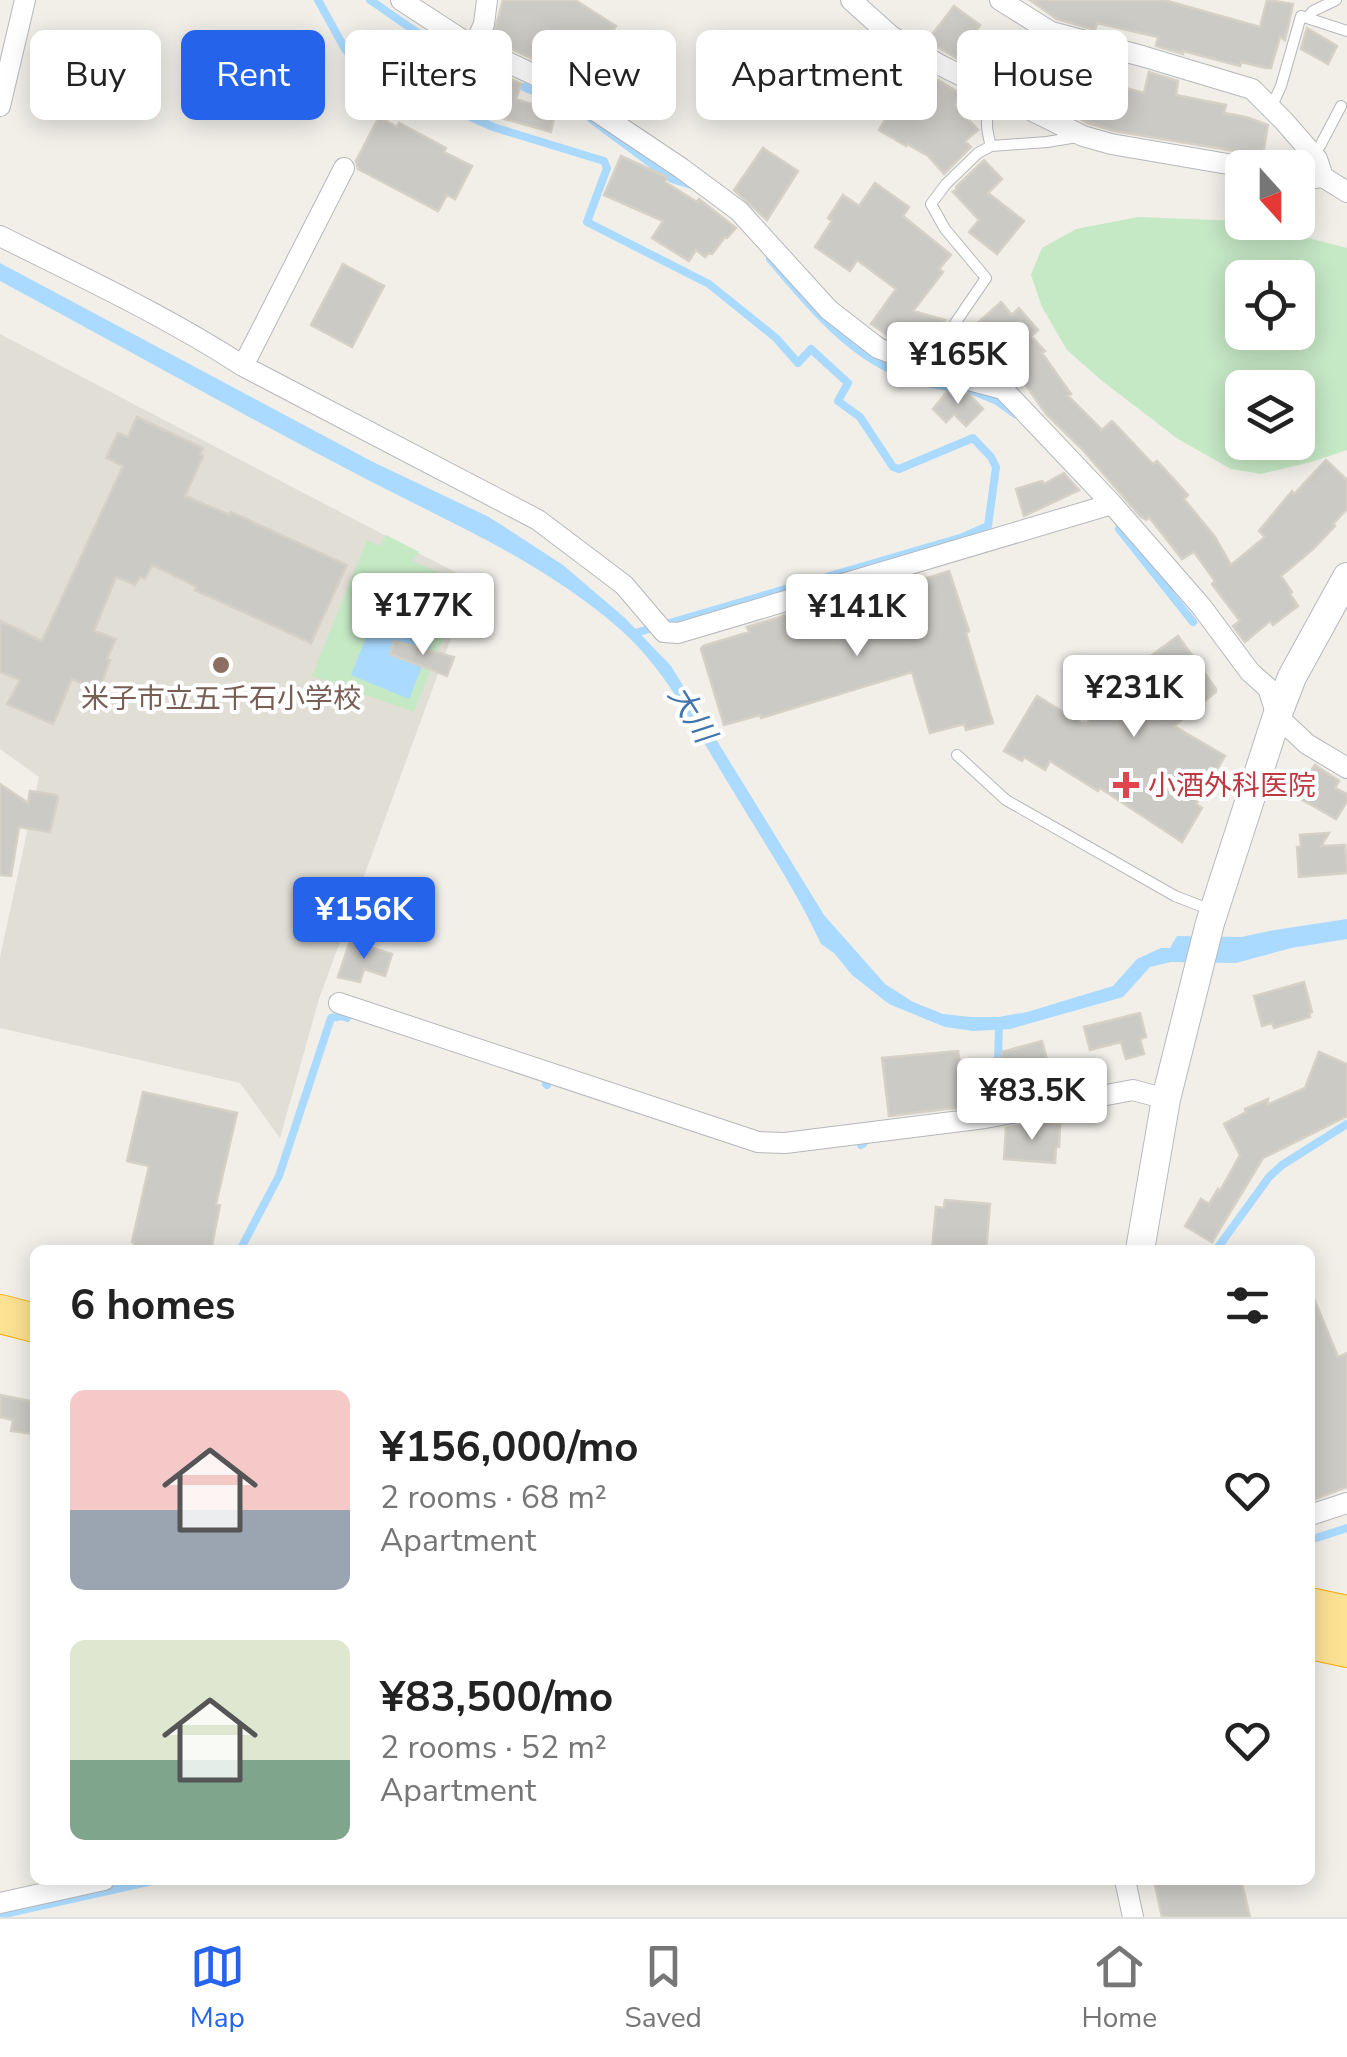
<!DOCTYPE html>
<html lang="en">
<head>
<meta charset="utf-8">
<style>
  body { margin:0; font-family:"Nunito Sans","Noto Sans JP",sans-serif; background:#f2f2f2; color:#222; height:100vh; display:flex; flex-direction:column; font-size:38px; white-space:nowrap }
  * { box-sizing:border-box; margin:0 }
  p { font-size:32px; color:#767676 }
  .icon { flex:none; width:55px; height:55px; fill:none; stroke:currentColor; stroke-width:2; stroke-linecap:round; stroke-linejoin:round }
  .map { position:relative; flex:1; overflow:hidden }
  .sheet { position:absolute; left:30px; top:1245px; width:1285px; height:640px; display:flex; flex-direction:column; background:#fff; border-radius:15px; box-shadow:0 5px 25px #0003 }
  .sheet>* { flex:none }
  .hud { position:absolute; left:30px; top:30px; width:1288px; height:90px; display:flex; gap:20px }
  .needle { width:65px; rotate:159deg }
  .fabs { position:absolute; left:1225px; top:150px; display:grid; gap:20px }
  .fabs a { display:grid; place-items:center; width:90px; height:90px; border-radius:15px; background:#fff; box-shadow:0 5px 25px #0003; font-size:50px }
  .price { position:absolute; translate:-50% -85px; padding:0 22px; border-radius:10px; background:#fff; color:#222; font-size:32px; line-height:65px; filter:drop-shadow(0 2px 5px #0008) }
  .price::after { content:''; position:absolute; left:50%; top:60px; width:30px; height:22px; margin-left:-15px; background:inherit; clip-path:polygon(0 0,100% 0,50% 100%) }
  .price.current { background:#2563eb; color:#fff }
  ul { padding:0; list-style:none }
  li { display:flex; align-items:center; gap:30px; height:250px; padding:0 40px }
  li span { display:grid; place-items:center; flex:none; width:280px; height:200px; border-radius:15px; color:#555 }
  li>.icon { margin-inline-start:auto }
  span .icon { width:120px; height:120px; fill:#fffc; stroke-width:1 }
  li b { font-size:42px }
  h2 { display:flex; justify-content:space-between; align-items:center; height:120px; padding:0 40px; font-size:42px }
  .chip { padding:0 35px; border-radius:15px; background:#fff; box-shadow:0 5px 25px #0003; font-size:35px; line-height:90px }
  .chip.current { background:#2563eb; color:#fff }
  .tab-bar { display:flex; justify-content:space-around; align-items:center; height:140px; border-top:2px solid #e0e0e0; background:#fff; font-size:28px; color:#767676 }
  .tab-bar a { display:grid; justify-items:center; gap:5px }
  .tab-bar .current { color:#2563eb }
  .map>svg:first-child { display:block }
</style>
</head>
<body>
<div class="map">
<svg width="1347" height="1917" viewBox="0 0 1347 1917">
  <rect width="100%" height="100%" fill="#f1efe8"/>
  <path fill="#e1ded6" d="M0,334L472,581L319,999L280,1138L240,1083L0,1028V957L39,777L0,749Z"/>
  <path fill="#c5e8c5" fill-rule="evenodd" d="M1138,217L1242,221L1347,248V450L1311,462L1261,474L1231,469L1178,439L1101,380L1067,350L1042,307L1031,275L1042,248L1076,229ZM1242,278H1298V332H1242ZM1242,388H1298V442H1242Z
    M386,535L419,552L413,561L465,584L414,712L312,676L367,540L380,546Z"/>
  <path fill="#aadaff" d="M0,263L373,462L489,517L563,565L625,618L671,666L824,915L885,984L913,1002L943,1014L971,1017H999L1027,1012L1113,986L1137,959L1161,948H1170L1177,936L1241,937L1275,930L1347,919V939L1291,948L1236,963L1171,962L1150,967L1123,997L1010,1029L973,1031L945,1027L889,1004L852,975L834,953L821,944C796,889 761,838 730,786C697,733 669,673 622,631C547,564 455,525 368,480C244,416 123,347 0,281Z
    M387,586L445,610L409,699L351,675Z"/>
  <g fill="none" stroke-linecap="round" stroke-linejoin="round">
    <path stroke="#aadaff" stroke-width="8" d="M318,0L345,49L358,65L382,87L434,107L464,114L493,127L604,161L607,168L587,222L709,284L776,338L798,363L811,349L848,383L838,401L860,417L893,467L899,469L973,438L991,457L996,467L988,526L963,537L632,634
      M370,0C406,24 450,59 490,73
      M524,87L580,111
      M591,119L672,179L691,185
      M770,259C821,318 866,377 949,387
      M971,390L997,401L1015,414
      M1119,529L1193,622
      M998,1064L999,1024
      M546,1084L547,1085
      M861,1145L863,1144
      M240,1250L279,1176L331,1018L342,1016L347,1018
      M1216,1250L1269,1177L1282,1165L1347,1124
      M1310,1540L1347,1528
      M0,1915L157,1880"/>
  </g>
  <path fill="#cccac5" stroke="#d6d1c6" stroke-width="2.5" d="M503,0H575L616,26L607,39L614,44L597,73L576,59L568,72L534,51L531,58L492,40Z
    M1030,0H1164L1260,27L1267,0L1293,4L1285,40L1280,37L1271,68H1266L1241,62L1240,66L1183,51V54L1156,46L1158,37L1097,23L1095,30L1057,19Z
    M954,6L980,25L957,58L927,41Z
    M1307,28L1337,46L1328,64L1301,49Z
    M1008,42L1046,62L1050,46L1087,56L1085,60L1101,63L1097,80L1144,93L1149,72L1178,81L1176,95L1226,105L1224,113L1246,117L1268,125L1262,160L1253,154L1114,131L1088,123L1082,120L1083,118L1071,115L992,75Z
    M450,59L482,76L484,66L521,84L516,99L555,112L551,132L508,120L458,103L440,93L444,85L439,83Z
    M925,72L961,94L955,105L978,130L965,141L971,147L944,174L928,156L907,144L906,146L879,130L896,101L900,105L914,83L917,85Z
    M379,117L397,127L399,123L446,148L444,152L472,166L455,199L447,195L438,211L358,169L356,161Z
    M763,148L798,171L767,220L734,190Z
    M621,156L667,177L665,182L697,202L699,199L736,228L727,238L725,237L712,254L709,253L705,257L696,250L689,261L652,238L663,221L604,195Z
    M984,160L1002,179L988,193L1024,221L997,254L969,232L979,220L953,192L957,189L956,187Z
    M875,183L909,207L903,216L951,255L939,269L943,272L913,311L945,320L937,336L933,355L895,340L871,324L896,289L857,260L850,271L815,247L832,221L828,218L843,195L859,206Z
    M343,264L384,286L352,347L311,325Z
    M1001,302L1012,315L1019,308L1038,330L1031,336L1045,351L1042,353L1071,394L1068,396L1102,430L1112,421L1153,464L1157,461L1188,495L1184,499L1215,537L1231,565L1265,537L1259,531L1292,491L1294,494L1326,460L1347,480V509L1333,524L1335,526L1313,549L1281,576L1292,592L1290,594L1298,606L1273,625L1270,621L1245,642L1233,626L1240,621L1212,584L1215,581L1194,552L1182,559L1149,517L1146,520L1140,516L1082,449L1046,414L1018,374L1014,377L1001,360L996,364L979,343L974,367L950,361L953,345Z
    M949,389L969,394L983,409L966,426L954,414L946,422L933,409Z
    M137,417L203,448L200,454L203,456L185,496L230,515L231,512L347,565L311,643L195,590L197,587L152,565L145,579L140,577L135,585L116,577L94,631L116,639L107,659L110,660L99,691L72,679L53,724L7,704L20,680L0,672V621L42,641L123,466L106,458L118,433L128,437Z
    M1064,473L1079,490L1024,516L1016,489L1042,481L1044,484Z
    M949,571L969,631L966,633L993,723L966,730L964,724L930,733L912,672L761,718L760,715L724,725L701,649L703,646L749,632L747,627L793,613L802,638L849,623L845,612L891,597L889,590Z
    M1178,636L1216,689V692L1174,726L1225,756L1196,804L1202,808L1182,842L1100,788L1098,791L1050,761L1045,770L1024,757L1022,761L1004,751L1037,696L1083,724L1084,723L1087,724L1111,685Z
    M394,641L454,657L447,676L390,654Z
    M1315,765L1339,781L1335,788L1347,794V801L1336,819L1294,795L1298,784L1306,778Z
    M0,784L28,803L30,791L56,795L58,798L50,832L19,827L11,876L0,875Z
    M1329,833L1321,846L1345,845L1347,873L1299,877L1297,847H1301L1300,835Z
    M350,941L392,954L385,976L364,969L360,982L338,977Z
    M1304,982L1312,1012L1309,1013L1310,1017L1274,1028L1272,1023L1262,1026L1254,996Z
    M1140,1013L1146,1037L1140,1039L1144,1054L1126,1059L1121,1042L1090,1050L1084,1027Z
    M1042,1041L1055,1090L987,1104L889,1116L882,1058L958,1051L960,1063L1002,1058V1052Z
    M1319,1052L1347,1064V1116L1263,1158L1212,1242L1185,1226L1201,1199L1209,1204L1218,1189L1220,1191L1240,1155L1224,1124L1246,1112L1245,1109L1268,1099L1267,1105L1305,1088Z
    M143,1092L237,1113L216,1204L220,1205L211,1250H133L134,1242H132L149,1166L127,1161Z
    M1034,1123L1060,1125L1059,1147H1056L1055,1163L1004,1159L1006,1128Z
    M945,1200L990,1204L986,1250H932L936,1207L944,1208Z
    M1310,1289L1338,1357L1347,1353V1487L1310,1501Z
    M0,1395L35,1402V1434L11,1431L13,1420L0,1417Z
    M1154,1880H1241L1250,1917H1162Z"/>
  <g fill="none" stroke-linecap="round" stroke-linejoin="round">
    <defs>
      <path id="lane" d="M1307,18L1313,11L1336,0
        M1271,108L1281,86L1301,16L1347,31
        M991,146C984,122 986,116 997,94
        M1312,153L1320,146L1341,106
        M939,372L945,338L986,278L945,229L931,204L946,184L978,153L991,146L1047,142L1077,137
        M957,755L1006,800L1175,896L1211,910"/>
      <path id="street" d="M401,0L467,43L560,87L681,168L739,211L829,310L878,348L939,372L1003,389L1112,504L1201,606L1250,672L1268,688L1277,716L1307,744L1347,768
        M851,0L891,36L940,65L1083,136L1111,144L1251,168
        M1000,0L1051,32L1142,56L1252,89L1283,120L1317,159L1323,177L1347,192
        M474,47L484,24L487,0
        M0,106L25,0
        M1298,177L1305,179L1323,177
        M0,236C82,277 166,316 243,366L538,520L624,585L664,632L678,633L1112,504
        M243,366L344,168
        M339,1003L758,1142L785,1143L985,1118L1133,1090L1166,1099
        M1310,1515L1347,1503
        M1125,1880L1133,1917
        M0,1903L104,1880"/>
      <path id="secondary" d="M1140,1250L1166,1099L1210,923L1277,716L1292,677L1347,577"/>
      <path id="highway" d="M0,1314L35,1323
        M1310,1607L1347,1615
        M1310,1640L1347,1648"/>
    </defs>
    <use href="#lane" stroke="#b5b8bc" stroke-width="12"/>
    <use href="#street" stroke="#b5b8bc" stroke-width="22"/>
    <use href="#secondary" stroke="#b6babf" stroke-width="30"/>
    <use href="#highway" stroke="#f9ab00" stroke-width="40"/>
    <use href="#lane" stroke="#fff" stroke-width="10"/>
    <use href="#street" stroke="#fff" stroke-width="20"/>
    <use href="#secondary" stroke="#fff" stroke-width="28"/>
    <use href="#highway" stroke="#fde293" stroke-width="38"/>
  </g>
  <circle fill="#8d6e63" stroke="#fff" stroke-width="4" cx="221" cy="665" r="10"/>
  <path fill="#e0444e" stroke="#fff" stroke-width="4" d="M1121 770h10v10h10v10h-10v10h-10v-10h-10v-10h10z"/>
  <g text-anchor="middle" stroke-width="8" stroke-linejoin="round" paint-order="stroke">
    <g font-size="28" fill="#785e54" stroke="#fff">
      <text x="221" y="708">米子市立五千石小学校</text>
    </g>
    <g font-size="28" fill="#be3a42" stroke="#fff" text-anchor="start">
      <text x="1148" y="795">小酒外科医院</text>
    </g>
    <g font-size="30" font-style="italic" fill="#4174aa" stroke="#fff">
      <text transform="translate(692 714) rotate(58)" y="10">大川</text>
    </g>
  </g>
</svg>
<div class="fabs">
<a><svg class="needle" viewBox="-14 -14 28 28"><path d="M0-13l5 13h-10z" fill="#e53935"/><path d="M0 13l5-13h-10z" fill="#767676"/></svg></a>
<a><svg class="icon" aria-label="locate" viewBox="0 0 24 24"><circle cx="12" cy="12" r="6"/><path d="M12 2v4M12 18v4M2 12h4M18 12h4"/></svg></a>
<a><svg class="icon" aria-label="layers" viewBox="0 0 24 24"><path d="M12 4l9 5-9 5-9-5zM3 14l9 5 9-5"/></svg></a>
</div>
<b class="price" style="left:958px;top:407px">¥165K</b>
<b class="price" style="left:423px;top:658px">¥177K</b>
<b class="price" style="left:857px;top:659px">¥141K</b>
<b class="price" style="left:1134px;top:740px">¥231K</b>
<b class="price current" style="left:364px;top:962px">¥156K</b>
<b class="price" style="left:1032px;top:1143px">¥83.5K</b>
<div class="hud">
<a class="chip">Buy</a>
<a class="chip current">Rent</a>
<a class="chip">Filters</a>
<a class="chip">New</a>
<a class="chip">Apartment</a>
<a class="chip">House</a>
</div>
<section class="sheet">
<h2>6 homes<svg class="icon" aria-label="filters" viewBox="0 0 24 24"><path d="M4 7h16M4 17h16"/><circle cx="9" cy="7" r="2"/><circle cx="15" cy="17" r="2"/></svg></h2>
<ul>
<li><span style="background:linear-gradient(#f6c9c9 60%,#9aa5b1 0)"><svg class="icon" aria-label="home" viewBox="0 0 24 24"><path d="M3 11l9-7 9 7M6 9v11h12V9"/></svg></span><div><b>¥156,000/mo</b><p>2 rooms · 68 m²</p><p>Apartment</p></div><svg class="icon" aria-label="heart" viewBox="0 0 24 24"><path d="M12 20l-8-8c-3-5 5-10 8-4 3-6 11-1 8 4z"/></svg></li>
<li><span style="background:linear-gradient(#dfe7d0 60%,#7fa58c 0)"><svg class="icon" aria-label="home" viewBox="0 0 24 24"><path d="M3 11l9-7 9 7M6 9v11h12V9"/></svg></span><div><b>¥83,500/mo</b><p>2 rooms · 52 m²</p><p>Apartment</p></div><svg class="icon" aria-label="heart" viewBox="0 0 24 24"><path d="M12 20l-8-8c-3-5 5-10 8-4 3-6 11-1 8 4z"/></svg></li>
</ul>
</section>
</div>
<nav class="tab-bar">
<a class="current"><svg class="icon" aria-label="map" viewBox="0 0 24 24"><path d="M3 6l6-2 6 2 6-2v14l-6 2-6-2-6 2zM9 4v14M15 6v14"/></svg>Map</a>
<a><svg class="icon" aria-label="saved" viewBox="0 0 24 24"><path d="M7 4h10v16l-5-4-5 4z"/></svg>Saved</a>
<a><svg class="icon" aria-label="home" viewBox="0 0 24 24"><path d="M3 11l9-7 9 7M6 9v11h12V9"/></svg>Home</a>
</nav>
</body>
</html>
